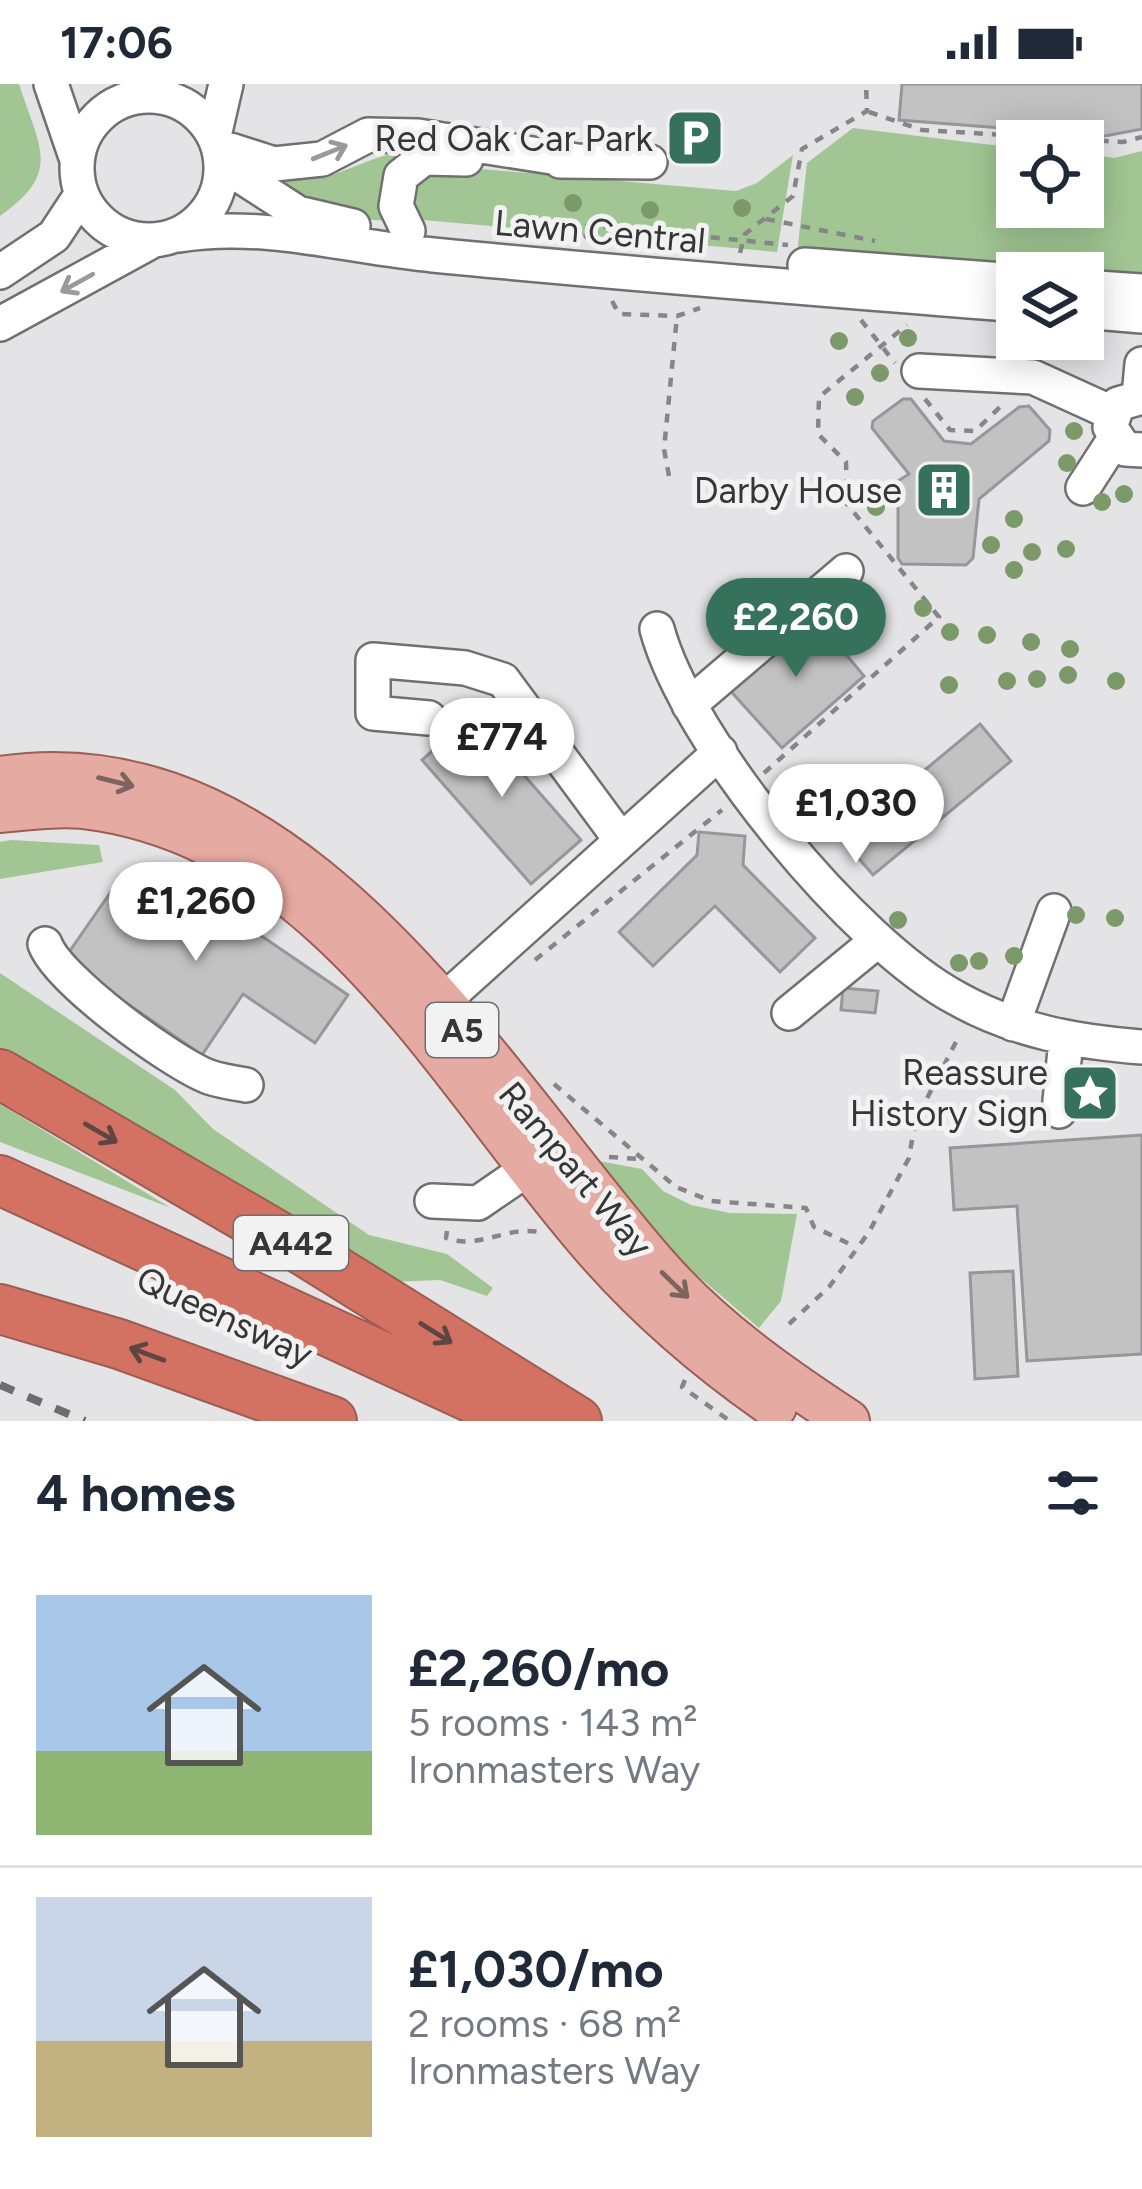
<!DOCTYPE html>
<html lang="en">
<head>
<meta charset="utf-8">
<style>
  body { margin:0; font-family:Figtree,sans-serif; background:#f2f2f3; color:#1f2937; height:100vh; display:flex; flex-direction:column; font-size:45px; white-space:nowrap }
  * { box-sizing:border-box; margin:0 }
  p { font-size:39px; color:#747a83 }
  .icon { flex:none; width:66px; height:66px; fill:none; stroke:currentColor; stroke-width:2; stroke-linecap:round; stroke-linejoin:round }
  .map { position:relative; height:1337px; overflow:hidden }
  .panel { display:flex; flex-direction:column; background:#fff; flex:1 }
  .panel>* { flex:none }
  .controls { position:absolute; left:996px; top:36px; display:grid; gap:24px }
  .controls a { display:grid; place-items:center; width:108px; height:108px; border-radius:0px; background:#fff; box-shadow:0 6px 30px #0003; font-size:60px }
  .price { position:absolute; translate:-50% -102px; padding:0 27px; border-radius:42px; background:#fff; color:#222; font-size:39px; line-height:78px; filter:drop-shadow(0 3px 6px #0008) }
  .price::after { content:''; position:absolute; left:50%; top:72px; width:36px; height:27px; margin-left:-18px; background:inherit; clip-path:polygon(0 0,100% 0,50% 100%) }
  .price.active { background:#35715b; color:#fff }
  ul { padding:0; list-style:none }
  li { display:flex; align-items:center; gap:36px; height:300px; padding:0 36px }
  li+li { border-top:3px solid #e0e1e3 }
  li span { display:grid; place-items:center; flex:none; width:336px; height:240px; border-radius:0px; color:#555 }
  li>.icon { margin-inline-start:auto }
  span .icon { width:144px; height:144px; fill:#fffc; stroke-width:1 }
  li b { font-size:51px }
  h2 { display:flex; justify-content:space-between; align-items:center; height:144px; padding:0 36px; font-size:51px }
  .status { display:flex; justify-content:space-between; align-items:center; height:84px; padding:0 60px; background:#fff; direction:ltr }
  .status svg { height:33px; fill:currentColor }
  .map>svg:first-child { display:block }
</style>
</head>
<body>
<div class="status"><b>17:06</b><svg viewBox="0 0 49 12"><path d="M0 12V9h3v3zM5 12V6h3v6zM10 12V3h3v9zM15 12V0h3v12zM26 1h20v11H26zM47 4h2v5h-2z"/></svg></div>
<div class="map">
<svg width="1142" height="1337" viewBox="0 0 1142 1337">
  <rect width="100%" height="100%" fill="#e4e4e6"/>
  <path fill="#a1c693" d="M0,0H19C39,63 63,88 0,132Z
    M853,44L1017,64V123H1083V69L1114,74L1142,67V198L1083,189L797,170L807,79Z
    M413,66L393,137L353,135L266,101C287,91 308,98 331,91C360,82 381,69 413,66Z
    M793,71L777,168L412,135L415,90L447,82L736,107L757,99Z
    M11,756L99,761L103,778L0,795V758Z
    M0,889L175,1006L213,1045L369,1151L447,1170L493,1204L487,1212L440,1196L391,1198L0,970Z
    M0,1020L171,1124L0,1058Z
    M599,1077L642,1085L663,1107L691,1121L730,1129L797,1130L781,1217L759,1244L677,1174Z"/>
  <path fill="#c2c2c3" stroke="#979698" stroke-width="3" d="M902,0H1142V45L1105,52L899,36Z
    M903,315H911L944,357L971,360L1019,323L1029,322L1050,346L1049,357L979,415L973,474L966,481L902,480L898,474V397L909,390L872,344L873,337Z
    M809,526L864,592L782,664L727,603Z
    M472,632L581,756L531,800L422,676Z
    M980,640L1011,677L873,791L842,755Z
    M699,748L745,752L743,781L815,854L780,888L715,822L653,882L619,848L697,771Z
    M124,789L197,808L348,911L315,959L243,910L202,971L112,909L67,871Z
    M843,904L878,907L875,929L841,926Z
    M1142,1051V1270L1027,1277L1017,1122L954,1126L950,1064Z
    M1013,1187L1018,1292L975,1295L970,1189Z"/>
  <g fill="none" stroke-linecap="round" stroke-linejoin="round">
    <defs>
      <path id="minor" d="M51,0L77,76
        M77 84a72 72 0 1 1 144 0a72 72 0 1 1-144 0Z
        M214,52L226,0
        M218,62L274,80L322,75L368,51L418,52L577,77
        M560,77L650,78
        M222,80L298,129L353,142
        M408,147L396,122L401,92L424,74L466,75
        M179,151C263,137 348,163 433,171C627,190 822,205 1017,221
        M805,181L1017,197
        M0,188L54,152L81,111
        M1083,203L1142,207
        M1083,227L1142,232
        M0,240L152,157
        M919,287L1033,293L1112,329
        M1139,312L1142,280
        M1142,313L1118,320L1110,343L1125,365L1142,366
        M1083,404L1114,356
        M657,545C687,657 855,861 958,915C1016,947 1076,958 1142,963
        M689,621L846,487
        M429,634L373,629V576L465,584L503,596L621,756
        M45,860C58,896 172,979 209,993C221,997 234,999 246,1001
        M440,920L720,668
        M789,929L878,856
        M1013,940L1054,827
        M1059,1027L1066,956
        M432,1117L478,1119L529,1084"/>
      <path id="major" d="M0,694C299,649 489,991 657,1182C711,1244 779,1292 848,1337
        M0,727C27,725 55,720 82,723C327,751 451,1002 598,1168C650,1227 710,1278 775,1323"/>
      <path id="highway" d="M0,990L304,1167L577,1337
        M0,1096L522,1337
        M0,1225L119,1260L332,1337"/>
    </defs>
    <use href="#minor" stroke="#707071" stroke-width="38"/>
    <use href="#major" stroke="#9c5d53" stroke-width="46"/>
    <use href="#highway" stroke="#9c5d53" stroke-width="52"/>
    <path stroke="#868688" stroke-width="4.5" stroke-dasharray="9 9" stroke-linecap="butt" d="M869,28L922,46L1123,58L1142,53
      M766,135L875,157
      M699,165L586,153L583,145L588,141L788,161
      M740,169L745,150L793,112L802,65L867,27L866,0
      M612,217L619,230L677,232L700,224
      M861,236L895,279
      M925,315L950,346L975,347L1002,321
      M669,392L664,365L677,232
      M764,689L939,533L847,420L846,378L818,350L819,313L907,241
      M535,876L722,726
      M554,1000L676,1103L711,1117L806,1124L814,1143L856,1163
      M609,1073L640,1075
      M447,1147L446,1154C478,1166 506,1142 539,1148
      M789,1240L829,1203L869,1148L909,1074L915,1038L960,950
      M685,1296L682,1303L730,1337"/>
    <use href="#minor" stroke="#fff" stroke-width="33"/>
    <use href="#major" stroke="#e5aaa1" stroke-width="42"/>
    <use href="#highway" stroke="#d37262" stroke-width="48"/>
    <path stroke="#6d6d6e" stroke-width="8" stroke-dasharray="15 15" stroke-linecap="butt" d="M0,1301L85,1337"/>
  </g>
  <g fill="#7c9a69">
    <circle cx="573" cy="119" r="9"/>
    <circle cx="742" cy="124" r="9"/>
    <circle cx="650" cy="126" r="9"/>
    <circle cx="908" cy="254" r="9"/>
    <circle cx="839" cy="257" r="9"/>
    <circle cx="880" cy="289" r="9"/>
    <circle cx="855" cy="313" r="9"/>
    <circle cx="1074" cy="347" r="9"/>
    <circle cx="1067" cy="379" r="9"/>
    <circle cx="862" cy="406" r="9"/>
    <circle cx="1124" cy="410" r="9"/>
    <circle cx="1102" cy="418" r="9"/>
    <circle cx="876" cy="423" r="9"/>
    <circle cx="1014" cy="435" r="9"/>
    <circle cx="991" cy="461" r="9"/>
    <circle cx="1066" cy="465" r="9"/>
    <circle cx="1032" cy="468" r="9"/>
    <circle cx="1014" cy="486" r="9"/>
    <circle cx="923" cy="524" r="9"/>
    <circle cx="950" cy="548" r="9"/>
    <circle cx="987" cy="551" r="9"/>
    <circle cx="1031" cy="558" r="9"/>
    <circle cx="1070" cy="565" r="9"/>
    <circle cx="1068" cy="591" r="9"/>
    <circle cx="1037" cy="595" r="9"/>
    <circle cx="1007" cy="597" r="9"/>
    <circle cx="1116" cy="597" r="9"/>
    <circle cx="949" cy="601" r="9"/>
    <circle cx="1076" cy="831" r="9"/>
    <circle cx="1115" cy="834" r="9"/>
    <circle cx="898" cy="836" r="9"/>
    <circle cx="1014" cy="872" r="9"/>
    <circle cx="979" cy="877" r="9"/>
    <circle cx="959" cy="879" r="9"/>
  </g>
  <defs><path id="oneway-shaft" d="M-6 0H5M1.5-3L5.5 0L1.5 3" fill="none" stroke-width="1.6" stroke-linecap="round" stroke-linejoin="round" transform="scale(3)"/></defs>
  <g stroke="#9a9a9b">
    <use href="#oneway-shaft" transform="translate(330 68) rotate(-22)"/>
    <use href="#oneway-shaft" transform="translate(77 199) rotate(151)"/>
  </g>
  <g stroke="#7c6461">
    <use href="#oneway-shaft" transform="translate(116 698) rotate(14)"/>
    <use href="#oneway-shaft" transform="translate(675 1201) rotate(44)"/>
  </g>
  <g stroke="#5d4542">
    <use href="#oneway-shaft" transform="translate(101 1049) rotate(30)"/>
    <use href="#oneway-shaft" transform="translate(436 1249) rotate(32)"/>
    <use href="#oneway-shaft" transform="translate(147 1270) rotate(-160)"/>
  </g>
  <defs>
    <symbol id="parking-square" viewBox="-11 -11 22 22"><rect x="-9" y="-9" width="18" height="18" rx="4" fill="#35715b" stroke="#f2f2f3"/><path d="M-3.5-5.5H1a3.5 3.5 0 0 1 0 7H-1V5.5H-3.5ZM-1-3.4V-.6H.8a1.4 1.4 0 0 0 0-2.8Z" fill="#fff"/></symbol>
    <symbol id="building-square" viewBox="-11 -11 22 22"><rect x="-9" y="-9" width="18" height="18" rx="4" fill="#35715b" stroke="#f2f2f3"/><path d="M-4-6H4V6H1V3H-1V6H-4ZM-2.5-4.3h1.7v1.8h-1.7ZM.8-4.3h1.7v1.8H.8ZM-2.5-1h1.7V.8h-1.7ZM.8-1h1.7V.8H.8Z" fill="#fff"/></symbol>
    <symbol id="sight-square" viewBox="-11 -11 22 22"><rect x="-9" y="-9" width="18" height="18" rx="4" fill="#35715b" stroke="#f2f2f3"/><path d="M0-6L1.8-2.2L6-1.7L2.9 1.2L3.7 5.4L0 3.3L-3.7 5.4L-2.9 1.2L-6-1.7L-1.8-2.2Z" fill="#fff"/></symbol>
  </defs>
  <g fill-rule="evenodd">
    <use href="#parking-square" x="662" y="21" width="66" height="66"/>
    <use href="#building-square" x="911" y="373" width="66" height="66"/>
    <use href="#sight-square" x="1057" y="976" width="66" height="66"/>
  </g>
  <g text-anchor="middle" stroke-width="10" stroke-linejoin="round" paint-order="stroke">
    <g fill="#f2f2f3" stroke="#6e6e6f" stroke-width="3">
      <rect x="426" y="919" width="72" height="54" rx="9"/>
      <rect x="234" y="1132" width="114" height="54" rx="9"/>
    </g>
    <g font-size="33" font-weight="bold" fill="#363637">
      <text x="462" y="958">A5</text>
      <text x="291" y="1171">A442</text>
    </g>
    <g font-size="36" fill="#363637" stroke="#f2f2f3" text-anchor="end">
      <text x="653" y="67">Red Oak Car Park</text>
      <text x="902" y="419">Darby House</text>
      <text x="1048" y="1001">Reassure<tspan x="1048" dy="41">History Sign</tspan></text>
    </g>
    <g font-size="36" fill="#363637" stroke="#f2f2f3">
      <text transform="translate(600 147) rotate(5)" y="13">Lawn Central</text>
      <text transform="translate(576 1085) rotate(50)" y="13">Rampart Way</text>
      <text transform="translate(225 1232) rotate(25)" y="13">Queensway</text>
    </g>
  </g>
</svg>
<div class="controls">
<a><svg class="icon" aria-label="locate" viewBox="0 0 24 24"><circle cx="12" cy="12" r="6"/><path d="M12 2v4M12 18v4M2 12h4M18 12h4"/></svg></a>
<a><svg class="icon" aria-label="layers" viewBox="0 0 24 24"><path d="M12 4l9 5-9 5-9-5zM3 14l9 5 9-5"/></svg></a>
</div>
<b class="price active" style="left:796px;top:596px">£2,260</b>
<b class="price" style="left:502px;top:716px">£774</b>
<b class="price" style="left:856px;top:782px">£1,030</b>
<b class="price" style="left:196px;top:880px">£1,260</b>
</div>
<section class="panel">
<h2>4 homes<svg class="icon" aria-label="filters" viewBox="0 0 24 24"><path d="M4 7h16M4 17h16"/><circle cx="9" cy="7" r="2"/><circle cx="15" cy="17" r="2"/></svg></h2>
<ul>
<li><span style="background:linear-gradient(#a9c7e8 65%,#8fb573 0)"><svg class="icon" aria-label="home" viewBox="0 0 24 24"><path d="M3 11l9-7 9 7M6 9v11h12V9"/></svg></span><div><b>£2,260/mo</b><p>5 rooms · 143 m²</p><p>Ironmasters Way</p></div></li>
<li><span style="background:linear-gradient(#c9d6e8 60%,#c2b280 0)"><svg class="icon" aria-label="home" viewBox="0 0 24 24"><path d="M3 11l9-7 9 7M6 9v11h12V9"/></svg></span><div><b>£1,030/mo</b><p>2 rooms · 68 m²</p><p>Ironmasters Way</p></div></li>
</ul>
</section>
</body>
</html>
